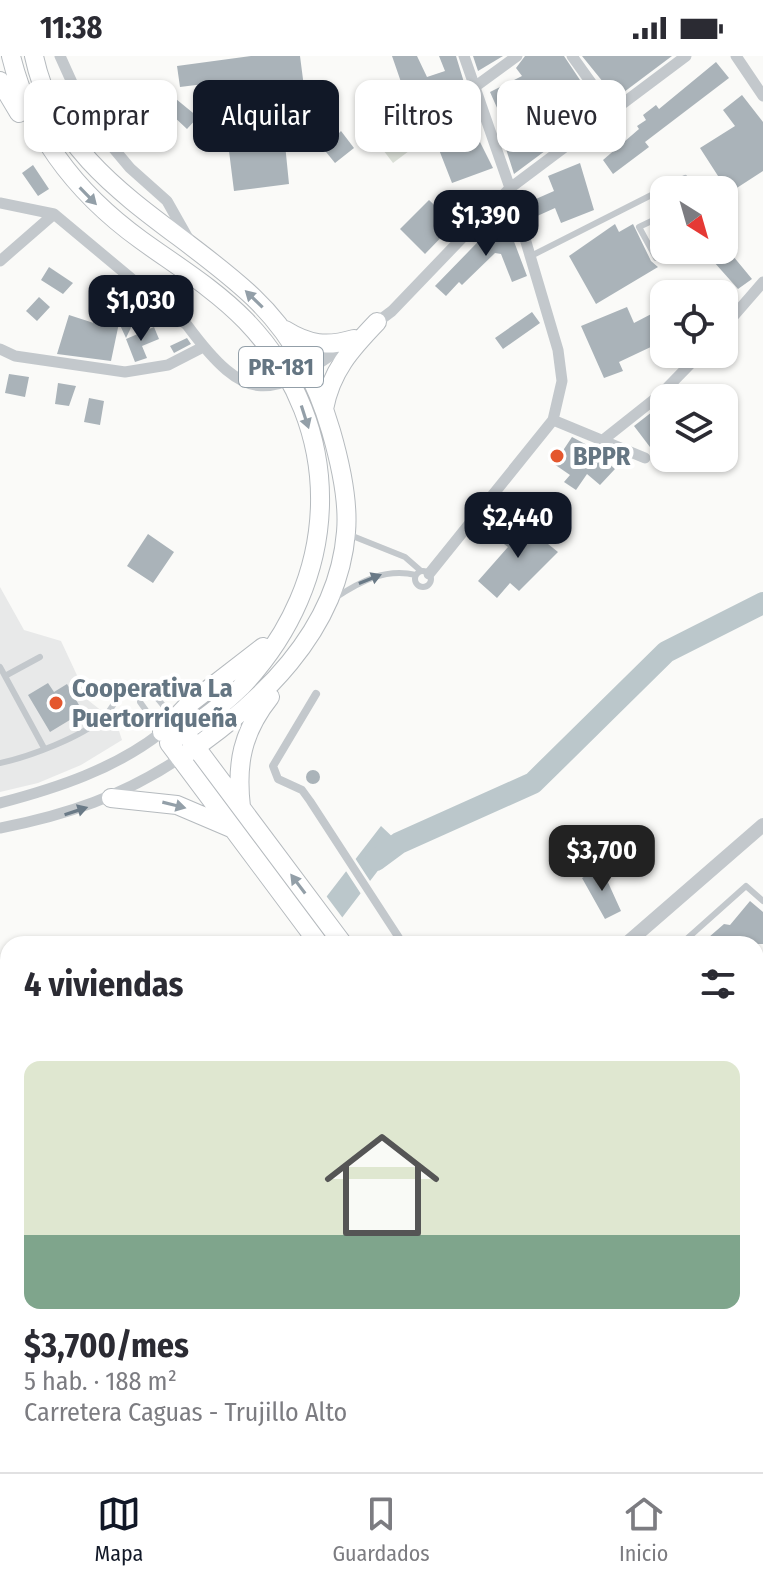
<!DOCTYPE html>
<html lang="es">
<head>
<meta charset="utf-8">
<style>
  body { margin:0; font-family:"Fira Sans Condensed",sans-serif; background:#f2f2f3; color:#2b2b33; height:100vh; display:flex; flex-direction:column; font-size:30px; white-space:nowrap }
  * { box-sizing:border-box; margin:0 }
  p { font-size:26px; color:#7c7c81 }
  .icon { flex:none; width:44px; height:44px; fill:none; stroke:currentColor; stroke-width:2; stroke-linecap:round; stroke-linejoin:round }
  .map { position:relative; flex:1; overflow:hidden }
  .details { position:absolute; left:0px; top:880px; width:764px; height:536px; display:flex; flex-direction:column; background:#fff; border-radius:24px 24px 0 0; box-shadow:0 2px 6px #0004 }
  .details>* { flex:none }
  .guide { position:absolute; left:24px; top:24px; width:716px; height:72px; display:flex; gap:16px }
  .needle { width:52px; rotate:143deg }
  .fabs { position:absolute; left:650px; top:120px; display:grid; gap:16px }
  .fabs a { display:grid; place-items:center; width:88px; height:88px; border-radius:16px; background:#fff; box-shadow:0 2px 6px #0004; font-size:40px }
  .price { position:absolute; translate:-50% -68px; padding:0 18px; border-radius:16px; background:#111827; color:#fff; font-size:26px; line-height:52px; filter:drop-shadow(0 2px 4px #0008) }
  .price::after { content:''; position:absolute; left:50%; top:48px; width:24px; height:18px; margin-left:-12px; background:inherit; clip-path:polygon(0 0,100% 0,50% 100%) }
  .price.current { background:#222; color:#fff }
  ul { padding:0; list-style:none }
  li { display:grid; align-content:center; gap:16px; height:424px; padding:0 24px }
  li+li { border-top:2px solid #e1e1e2 }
  li span { display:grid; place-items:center; height:248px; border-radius:16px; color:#555 }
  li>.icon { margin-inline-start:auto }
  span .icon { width:144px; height:144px; fill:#fffc; stroke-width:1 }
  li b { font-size:34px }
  h2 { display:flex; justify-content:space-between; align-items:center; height:96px; padding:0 24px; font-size:34px }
  .chip { padding:0 28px; border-radius:16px; background:#fff; box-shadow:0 2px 6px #0004; font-size:28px; line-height:72px }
  .chip.current { background:#111827; color:#fff }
  .status { display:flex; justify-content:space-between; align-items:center; height:56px; padding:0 40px; background:#fff; direction:ltr }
  .status svg { height:22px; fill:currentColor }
  .menu { display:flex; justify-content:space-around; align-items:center; height:112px; border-top:2px solid #e1e1e2; background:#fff; font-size:22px; color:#7c7c81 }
  .menu a { display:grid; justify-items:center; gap:4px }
  .menu .current { color:#111827 }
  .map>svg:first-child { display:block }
</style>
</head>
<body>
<div class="status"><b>11:38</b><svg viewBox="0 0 49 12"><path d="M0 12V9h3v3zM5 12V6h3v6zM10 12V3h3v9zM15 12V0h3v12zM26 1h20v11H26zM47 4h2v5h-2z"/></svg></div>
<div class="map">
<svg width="763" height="1416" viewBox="0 0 763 1416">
  <rect width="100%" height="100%" fill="#fafaf8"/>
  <path fill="#e8e9e9" d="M0,531L24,574L61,585L89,645L116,666L122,684L81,709L38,727L0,736Z"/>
  <path fill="#dadfd7" d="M385,47L417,89L393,107L361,65Z
    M109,1408H264L260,1416H118Z"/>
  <path fill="#bbc7cb" d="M381,770L399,787L322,888H290Z
    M8,1081V1129L0,1135V1085Z"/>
  <path fill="#fafaf8" d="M353,799L372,828L363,841L344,812Z
    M324,837L345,865L327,888H298L291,879Z"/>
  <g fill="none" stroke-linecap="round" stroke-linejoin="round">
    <path stroke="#bbc7cb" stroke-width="22" d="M376,804L399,787L533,727L666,596L763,547"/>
  </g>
  <path fill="#aab3b9" d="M251,0H300L304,31L310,30L313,52L209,66L204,28L180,31L177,10Z
    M392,0H417L427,21L445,15L439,0H456L476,66L471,68L493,112L452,127L436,86L444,82L435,63L446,58L437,38L410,52Z
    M473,0H503L478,15Z
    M525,0H564L600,54L514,118L500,74L506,72L490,36L522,20L516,12Z
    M582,0H672L616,42Z
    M716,6L729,22L645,86L649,91L613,118L603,104L639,73L637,70L646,64L643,59L656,49L659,53Z
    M165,34L198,61L187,73L156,44Z
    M742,39L763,66V115L729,137L700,92L735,70L723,54Z
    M319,59L336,80L341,75L354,92L335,107L322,91L327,86L310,66Z
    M268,82L269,90L285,88L289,128L234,135L229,95L239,94L238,86Z
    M580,107L594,154L561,167L555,152L535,161L529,146L554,135L548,120Z
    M33,109L49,133L38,140L22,117Z
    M429,144L454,168L425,198L400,173Z
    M504,159L527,220L512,226L501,198L495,197L462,229L459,226L446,240L435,230Z
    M615,168L619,176L633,168L651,205L658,211L596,248L569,200Z
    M728,194L752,223L738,233L714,206Z
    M49,211L73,227L63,238L41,224Z
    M39,241L50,251L37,265L26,255Z
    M112,249L136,261L126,282L119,267L111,305L57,298L69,259L103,270L108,258L118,263Z
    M627,251L634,267L659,254L664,277L652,283L655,289L619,306L623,315L604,322L581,270Z
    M532,256L540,267L503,293L495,282Z
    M154,271L159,283L142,290L147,302L135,306L126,283Z
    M187,282L191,288L174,297L170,290Z
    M9,318L29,321L25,341L5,337Z
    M58,327L76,330L69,350L55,348Z
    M89,342L104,345L100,369L84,366Z
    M657,352L664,362V387L653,395L634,370Z
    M572,381L602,397L600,400L615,413L600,429L587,418L576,434L564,426L570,419L554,408Z
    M517,463L558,496L519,535L510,527L497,542L478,525L508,491L500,485Z
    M148,478L174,496L153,527L127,510Z
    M48,627L54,636L67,628L83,656L50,676L28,639Z
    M306 721a7 7 0 1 1 14 0a7 7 0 1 1-14 0Z
    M601,811L621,855L605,863L582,822Z
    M750,845L763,856V888H701L724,868L730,869Z"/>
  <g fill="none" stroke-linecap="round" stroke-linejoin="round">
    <defs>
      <path id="primary" d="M11,0C30,78 76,137 141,184C177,210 215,233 246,265C349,373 342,525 241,631C220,652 194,669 169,687L319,888
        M34,0C59,120 173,165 253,241C292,278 316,323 331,375C340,406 349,443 346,476C338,576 259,649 180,702
        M0,25L19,57
        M285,274C309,289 327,291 354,283
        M324,353C331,315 351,293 377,266
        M162,676L188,649L263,591
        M189,682L343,888
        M111,742L177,749L231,772
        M241,751C236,708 242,676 270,641
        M756,1315L763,1319
        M756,1343L763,1347"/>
    </defs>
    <use href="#primary" stroke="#b5babe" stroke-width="20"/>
    <path stroke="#c3c8cc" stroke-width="6" d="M664,159L639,171L656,202L672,194
      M529,201L685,122L691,134
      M350,479L405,501L421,515
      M415 523a8 8 0 1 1 16 0a8 8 0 1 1-16 0Z
      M335,542C361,525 385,512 416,519
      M0,611L44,692
      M5,620L40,601
      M141,634L140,646L160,674
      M0,707C29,701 82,681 104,661C113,653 120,631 134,631C153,632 161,647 172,661
      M681,888L746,830L763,845
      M756,1009L763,1008"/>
    <path stroke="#c3c8cc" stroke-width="8" d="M316,638L273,710L278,723L302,734L310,745L403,888"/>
    <path stroke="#c3c8cc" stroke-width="11" d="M60,0L88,62L130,112L167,145L189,184
      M572,0L612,56
      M736,0L763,40
      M476,30L517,0
      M0,147L54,158L187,269C247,350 270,344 348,287
      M0,205L54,158
      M372,270L392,255L510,132L686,0
      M724,271L763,226
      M0,293L15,300L125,316L168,309L203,291
      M553,364L645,402
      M603,384L661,338L700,298
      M429,518L553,364L562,325L558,294L510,132L464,0
      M0,747C57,732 115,713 162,676
      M0,772C67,759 123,740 180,702
      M756,1144H763
      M219,1408L238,1416"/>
    <path stroke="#c3c8cc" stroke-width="14" d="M626,888L763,769
      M756,1053L763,1054
      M285,1416L288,1408"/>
    <use href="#primary" stroke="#fff" stroke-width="18"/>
  </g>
  <defs><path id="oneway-solid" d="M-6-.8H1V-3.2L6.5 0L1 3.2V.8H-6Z" transform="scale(2)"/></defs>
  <g fill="#939fa8">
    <use href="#oneway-solid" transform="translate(88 140) rotate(46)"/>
    <use href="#oneway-solid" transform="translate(254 243) rotate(-136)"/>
    <use href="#oneway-solid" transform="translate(305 361) rotate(72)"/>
    <use href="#oneway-solid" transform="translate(174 749) rotate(14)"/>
    <use href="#oneway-solid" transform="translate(298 828) rotate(-127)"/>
  </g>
  <g fill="#6a7a87">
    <use href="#oneway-solid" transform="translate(370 523) rotate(-22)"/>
    <use href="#oneway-solid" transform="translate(76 755) rotate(-18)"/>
  </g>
  <g fill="#e4572e" stroke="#fff" stroke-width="3">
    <circle cx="557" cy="400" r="8"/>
    <circle cx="56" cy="647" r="8"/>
  </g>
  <g text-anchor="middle" stroke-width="8" stroke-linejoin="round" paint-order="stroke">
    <rect fill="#fff" stroke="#939fa8" stroke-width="2" x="239" y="291" width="84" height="40" rx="6"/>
    <g font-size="24" font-weight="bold" fill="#657683">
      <text x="281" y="319">PR-181</text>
    </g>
    <g font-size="26" font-weight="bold" fill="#657683" stroke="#fff" text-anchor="start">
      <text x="573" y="409">BPPR</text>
      <text x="72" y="641">Cooperativa La<tspan x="72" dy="30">Puertorriqueña</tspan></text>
    </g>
  </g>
</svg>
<div class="fabs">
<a><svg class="needle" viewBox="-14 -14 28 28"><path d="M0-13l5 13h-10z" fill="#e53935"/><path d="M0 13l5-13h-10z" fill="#7c7c81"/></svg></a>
<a><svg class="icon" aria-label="locate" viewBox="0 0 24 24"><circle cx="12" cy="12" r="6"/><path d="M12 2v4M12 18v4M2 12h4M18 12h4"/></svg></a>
<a><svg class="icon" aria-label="layers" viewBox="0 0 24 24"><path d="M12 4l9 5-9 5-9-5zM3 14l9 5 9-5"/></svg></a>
</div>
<b class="price" style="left:486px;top:202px">$1,390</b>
<b class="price" style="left:141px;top:287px">$1,030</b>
<b class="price" style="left:518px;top:504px">$2,440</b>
<b class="price current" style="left:602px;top:837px">$3,700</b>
<div class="guide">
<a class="chip">Comprar</a>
<a class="chip current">Alquilar</a>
<a class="chip">Filtros</a>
<a class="chip">Nuevo</a>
</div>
<section class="details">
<h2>4 viviendas<svg class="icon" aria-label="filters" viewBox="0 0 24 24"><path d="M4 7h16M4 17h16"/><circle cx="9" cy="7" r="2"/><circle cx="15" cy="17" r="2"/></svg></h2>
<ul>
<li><span style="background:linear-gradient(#dfe7d0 70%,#7fa58c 0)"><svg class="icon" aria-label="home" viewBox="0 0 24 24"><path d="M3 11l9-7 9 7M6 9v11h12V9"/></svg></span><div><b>$3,700/mes</b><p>5 hab. · 188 m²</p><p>Carretera Caguas - Trujillo Alto</p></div></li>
</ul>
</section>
</div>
<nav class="menu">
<a class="current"><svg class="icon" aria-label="map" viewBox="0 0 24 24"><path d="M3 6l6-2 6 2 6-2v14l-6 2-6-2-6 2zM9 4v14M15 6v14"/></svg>Mapa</a>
<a><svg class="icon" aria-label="saved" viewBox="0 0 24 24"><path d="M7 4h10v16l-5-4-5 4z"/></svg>Guardados</a>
<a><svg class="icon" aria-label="home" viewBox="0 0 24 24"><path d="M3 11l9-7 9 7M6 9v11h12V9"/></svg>Inicio</a>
</nav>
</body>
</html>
